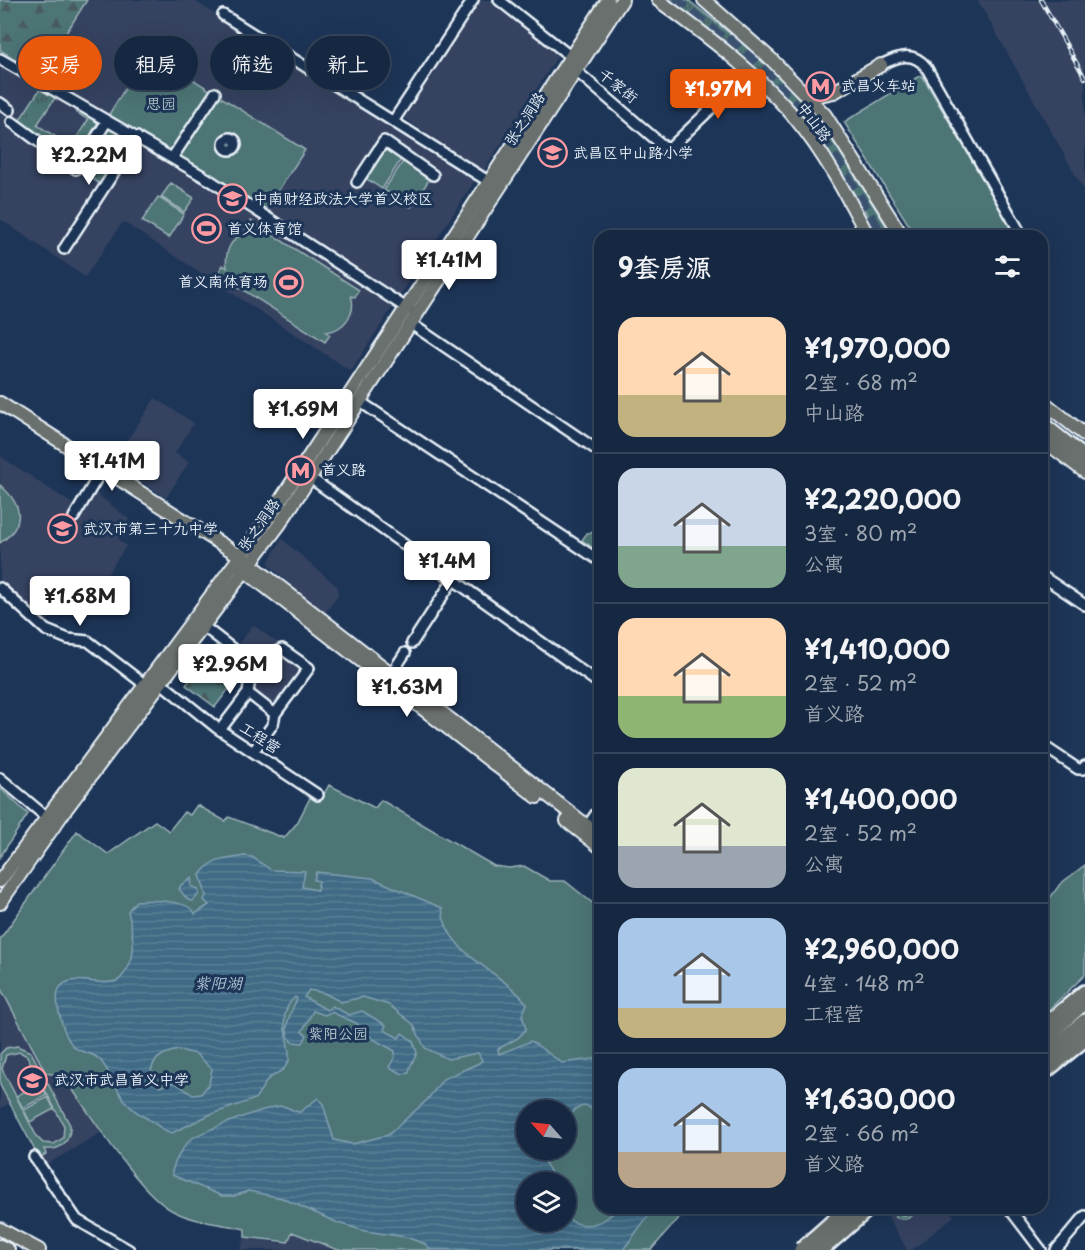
<!DOCTYPE html>
<html lang="zh">
<head>
<meta charset="utf-8">
<style>
  body { margin:0; font-family:"Playpen Sans","LXGW WenKai TC",sans-serif; background:#1f3048; color:#f1f3f6; height:100vh; display:flex; flex-direction:column; font-size:22px; white-space:nowrap }
  * { box-sizing:border-box; margin:0 }
  p { font-size:20px; color:#9ea6b1 }
  .icon { flex:none; width:33px; height:33px; fill:none; stroke:currentColor; stroke-width:2; stroke-linecap:round; stroke-linejoin:round }
  .map { position:relative; flex:1; overflow:hidden }
  .side { position:absolute; left:594px; top:230px; width:454px; height:984px; display:flex; flex-direction:column; background:#162841; border-radius:18px; box-shadow:0 6px 24px #0002,0 0 0 2px #35445a }
  .side>* { flex:none }
  .top-card { position:absolute; left:18px; top:36px; width:486px; height:54px; display:flex; gap:12px }
  .needle { width:39px; rotate:297deg }
  .fabs { position:absolute; left:516px; top:1100px; display:grid; gap:12px }
  .fabs a { display:grid; place-items:center; width:60px; height:60px; border-radius:50%; background:#162841; box-shadow:0 6px 24px #0002,0 0 0 2px #35445a; font-size:30px }
  .price { position:absolute; translate:-50% -51px; padding:0 14px; border-radius:6px; background:#fff; color:#222; font-size:20px; line-height:39px; filter:drop-shadow(0 2px 3px #0008) }
  .price::after { content:''; position:absolute; left:50%; top:36px; width:18px; height:14px; margin-left:-9px; background:inherit; clip-path:polygon(0 0,100% 0,50% 100%) }
  .price.selected { background:#ea580c; color:#fff }
  ul { padding:0; list-style:none }
  li { display:flex; align-items:center; gap:18px; height:150px; padding:0 24px }
  li+li { border-top:2px solid #35445a }
  li span { display:grid; place-items:center; flex:none; width:168px; height:120px; border-radius:18px; color:#555 }
  li>.icon { margin-inline-start:auto }
  span .icon { width:72px; height:72px; fill:#fffc; stroke-width:1 }
  li b { font-size:26px }
  h2 { display:flex; justify-content:space-between; align-items:center; height:72px; padding:0 24px; font-size:26px }
  .chip { padding:0 21px; border-radius:27px; background:#162841; box-shadow:0 6px 24px #0002,0 0 0 2px #35445a; font-size:21px; line-height:54px }
  .chip.selected { background:#ea580c; color:#fff }
  .map>svg:first-child { display:block }
</style>
</head>
<body>
<div class="map">
<svg width="1085" height="1250" viewBox="0 0 1085 1250">
  <defs>
    <pattern id="grass-tufts" width="24" height="20" patternUnits="userSpaceOnUse" patternTransform="scale(1.5)"><rect width="24" height="20" fill="#4e7476"/><path d="M3 7l-1-3M5 7V3M7 7l1-3M15 17l-1-3M17 17v-4M19 17l1-3" fill="none" stroke="#4a5c5e"/></pattern>
    <pattern id="forest-firs" width="22" height="20" patternUnits="userSpaceOnUse" patternTransform="scale(1.5)"><rect width="22" height="20" fill="#4e7476"/><path d="M5 1l3.5 6h-7zM16 11l3.5 6h-7z" fill="#4a5c5e"/></pattern>
    <pattern id="water-rules" width="6" height="5" patternUnits="userSpaceOnUse" patternTransform="scale(1.5)"><rect width="6" height="5" fill="#3f6b85"/><path d="M0 2.5h6" fill="none" stroke="#5b8197"/></pattern>
  </defs>
  <rect width="100%" height="100%" fill="#1d3557"/>
  <filter id="ink" filterUnits="userSpaceOnUse"><feTurbulence type="fractalNoise" baseFrequency=".0167" numOctaves="2"/><feDisplacementMap in="SourceGraphic" scale="12" xChannelSelector="R" yChannelSelector="G"/><feConvolveMatrix kernelMatrix="1 2 1 2 8 2 1 2 1" color-interpolation-filters="sRGB"/></filter>
  <g filter="url(#ink)">
    <path fill="#344361" d="M0,0H193L476,179L351,371L123,222L85,277L0,219Z
      M479,0H493L559,54L483,172L401,116Z
      M977,0H1085V192L990,22Z
      M155,398L194,423L175,453L189,462L166,498L112,463Z
      M0,456L74,505L88,487L129,519L118,539L126,546L92,598L72,586L47,622L0,581Z
      M282,539L338,587V595L324,615L269,565V561Z
      M253,625L313,668L278,714L250,694L256,685L241,674L186,685L223,637L236,647Z
      M0,987L46,1073L63,1076L102,1132L46,1165L42,1157L39,1158L10,1103L0,1109Z
      M883,1208H947L954,1216L912,1250H907Z
      M292,1232L338,1250H240L245,1237L279,1243Z"/>
    <path fill="url(#grass-tufts)" stroke="#9bb2b7" stroke-width="1.5" d="M669,0H688L743,44L786,84L826,129L892,235H880L827,150L805,122Z
      M40,89L55,98L37,125L61,140L57,146L19,121Z
      M78,109L98,122L75,160L66,154L88,120L76,112Z"/>
    <path fill="url(#forest-firs)" stroke="#9bb2b7" stroke-width="1.5" d="M0,0H87L40,74L0,50Z
      M216,646L245,668L215,707L186,685Z"/>
    <path fill="#4e7476" stroke="#9bb2b7" stroke-width="1.5" fill-rule="evenodd" d="M148,51L305,150L265,211L108,116Z
      M919,76L923,77L1016,235H915L844,122Z
      M107,123L134,139L103,186L78,169Z
      M384,146L402,158L382,189L364,177Z
      M404,160L431,177L411,207L384,190Z
      M171,183L194,198L184,212L161,197Z
      M158,197L184,214L169,238L142,221Z
      M251,221L359,290L355,297L351,296C357,313 344,330 326,332L330,335L325,342L218,274L223,265L227,268C224,251 232,235 250,231L246,229Z
      M0,485C22,504 27,524 0,543Z
      M600,532V553L582,540L587,533Z
      M329,785L375,808L381,800L494,866L509,868L524,866L550,881H565L600,909V1208H688L651,1250H338L292,1232L288,1242L245,1237V1229C222,1224 194,1222 173,1211C139,1194 87,1109 63,1076L46,1073L0,987V939L77,831L108,854L155,821L169,831L184,812L190,815L197,805L225,821L229,817L284,838L297,823L311,796L317,799L321,792L324,794ZM526,1110H566V1149H526ZM526,1182H566V1221H526Z
      M0,788L28,814L0,857Z
      M1085,865V975L1043,1015V908L1060,884Z
      M17,1046L31,1052L70,1125C71,1142 60,1151 44,1149L46,1154L39,1158L0,1085V1054L6,1048ZM20,1052L27,1056L64,1126L63,1138L54,1144L43,1143L37,1137L2,1069L6,1055Z
      M40,1083L47,1095L23,1108L16,1096Z
      M48,1097L54,1109L30,1122L24,1110Z
      M891,1208H895L897,1213L904,1216L916,1208H922C913,1215 907,1223 895,1217Z"/>
    <path fill="url(#water-rules)" stroke="#83a1b3" stroke-width="1.5" fill-rule="evenodd" d="M244,856L252,857L271,870L305,871L302,887L317,890L319,881L314,880L316,872L372,878L442,908C445,955 503,971 527,1004L522,1015L526,1029L518,1038L498,1049L499,1054L531,1041L562,1063L600,1058V1116L586,1105L575,1109L566,1123V1110H526V1149H548L544,1161L551,1173L553,1182H526V1221H566V1218C585,1231 604,1224 618,1208H654L623,1250H431L425,1244L406,1237L365,1231L338,1223L282,1198L248,1191L234,1196H222L172,1175C171,1166 184,1145 191,1139C203,1131 270,1105 283,1106C289,1107 294,1112 300,1112L318,1098L323,1104L334,1140L352,1144L388,1135L427,1100L443,1079L479,1063L482,1060L478,1053L448,1059L425,1048L413,1024L389,1005L363,997L341,1002L324,993L309,990L304,997L327,1010L332,1006L349,1015L362,1011L386,1025L384,1030L399,1038L402,1033L413,1041L417,1053L410,1067L409,1073L403,1074L389,1067L395,1057V1051L373,1039L356,1023L331,1012L325,1015L313,1011L302,1032L307,1035L303,1043L292,1042C281,1031 291,1011 297,999L295,997C274,1017 291,1039 289,1061L284,1069L268,1079L255,1099L209,1115L172,1133C162,1131 157,1124 148,1119C115,1101 121,1087 101,1061C94,1051 80,1054 73,1046C64,1036 51,997 61,986C75,973 102,988 119,980C140,959 133,936 128,911L136,901C151,900 191,900 195,914L209,905L204,900L206,895L200,875C211,858 227,860 244,856ZM179,1050L196,1054L212,1069L209,1084L201,1094L193,1095L174,1082L160,1087L151,1080C149,1060 161,1053 179,1050Z
      M192,878L191,886L198,889L199,894L193,901L188,900L179,889L181,885Z"/>
    <g fill="none" stroke-linecap="round" stroke-linejoin="round">
      <path stroke="#3b516f" stroke-width="15" stroke-dasharray="15 8" stroke-linecap="butt" d="M673,0L735,52
        M730,35L789,90
        M773,87C821,133 846,178 879,236"/>
      <defs>
        <path id="minor" d="M499,0L570,56
          M223,15L488,181
          M0,59L208,179L411,311
          M881,65C898,56 913,51 926,67L1022,236
          M575,70L668,150L749,72
          M0,103L10,110
          M394,120L473,0
          M12,122L76,169L107,121
          M224 144a6 6 0 1 1 12 0a6 6 0 1 1-12 0Z
          M172,158L215,93
          M357,182L384,141L433,175
          M64,249L137,137
          M410,323L600,452
          M359,401L600,561
          M309,477L600,684
          M74,517L103,468
          M1042,576L1085,605
          M0,588L46,630L68,639L88,641L144,684
          M203,626L252,664L282,649L309,668L275,714L273,724L253,752
          M412,643L453,580
          M392,673L405,653
          M160,682L217,728L318,795
          M248,693L275,714
          M220,730L248,693L252,664
          M1042,745L1078,769H1083L1085,766
          M0,778L51,821
          M584,831L600,808
          M34,1157L77,1220L129,1250
          M1009,1208L1041,1250
          M1056,1250L1085,1216"/>
        <path id="major" d="M658,0C706,35 757,73 796,119C825,154 847,196 868,236
          M704,0L771,59L825,115L902,236
          M810,97L834,92L881,65
          M1042,401L1085,435
          M0,403L240,556L600,836
          M1042,439L1085,472
          M240,567L537,797
          M567,821L600,847
          M0,881L270,516L608,0
          M0,903L66,809L279,525L622,0
          M1042,1041L1085,1003
          M0,1229L39,1250
          M0,1246L8,1250"/>
        <path id="highway" d="M1042,425L1085,459
          M1042,1029L1085,993
          M1042,1057L1085,1022
          M1042,1073L1085,1038"/>
      </defs>
      <use href="#minor" stroke="#e8f1f8" stroke-width="14"/>
      <use href="#major" stroke="#e8f1f8" stroke-width="16"/>
      <use href="#highway" stroke="#e8f1f8" stroke-width="20"/>
      <use href="#minor" stroke="#1d3557" stroke-width="9"/>
      <use href="#major" stroke="#6a706d" stroke-width="12"/>
      <use href="#highway" stroke="#6a706d" stroke-width="15"/>
      <defs>
        <path id="rail" d="M1041,0L1085,78"/>
      </defs>
      <use href="#rail" stroke="#e8f1f8" stroke-width="4.5"/>
      <use href="#rail" stroke="#1d3557" stroke-width="2" stroke-dasharray="7" stroke-linecap="butt"/>
      <defs>
        <path id="highway-bridge" d="M802,1250L849,1208
          M820,1250L868,1208"/>
      </defs>
      <use href="#highway-bridge" stroke="#e8f1f8" stroke-width="20" stroke-linecap="butt"/>
      <use href="#highway-bridge" stroke="#6a706d" stroke-width="15"/>
    </g>
  </g>
  <defs>
    <symbol id="metro-ring" viewBox="-11 -11 22 22"><circle r="9.5" fill="#1d3557" stroke="#ff9aa2" stroke-width="1.5"/><path d="M-5.5 5V-5H-3L0 0L3-5H5.5V5H3V-.5L0 4L-3-.5V5Z" fill="#ff9aa2"/></symbol>
    <symbol id="school-ring" viewBox="-11 -11 22 22"><circle r="9.5" fill="#1d3557" stroke="#ff9aa2" stroke-width="1.5"/><path d="M0-5L7-2L0 1L-7-2ZM-4 1L0 2.5L4 1V4Q0 6-4 4Z" fill="#ff9aa2"/></symbol>
    <symbol id="university-ring" viewBox="-11 -11 22 22"><circle r="9.5" fill="#1d3557" stroke="#ff9aa2" stroke-width="1.5"/><path d="M0-5L7-2L0 1L-7-2ZM-4 1L0 2.5L4 1V4Q0 6-4 4Z" fill="#ff9aa2"/></symbol>
    <symbol id="stadium-ring" viewBox="-11 -11 22 22"><circle r="9.5" fill="#1d3557" stroke="#ff9aa2" stroke-width="1.5"/><path d="M0-5a6.5 5 0 1 0 0 10a6.5 5 0 1 0 0-10ZM-3.5-1.8h7v3.6h-7Z" fill="#ff9aa2"/></symbol>
  </defs>
  <g fill-rule="evenodd">
    <use href="#metro-ring" x="804" y="70" width="33" height="33"/>
    <use href="#school-ring" x="536" y="136" width="33" height="33"/>
    <use href="#university-ring" x="216" y="182" width="33" height="33"/>
    <use href="#stadium-ring" x="190" y="212" width="33" height="33"/>
    <use href="#stadium-ring" x="272" y="266" width="33" height="33"/>
    <use href="#metro-ring" x="284" y="454" width="33" height="33"/>
    <use href="#school-ring" x="46" y="512" width="33" height="33"/>
    <use href="#school-ring" x="16" y="1064" width="33" height="33"/>
  </g>
  <g text-anchor="middle" stroke-width="6" stroke-linejoin="round" paint-order="stroke">
    <g font-size="15" fill="#e8f1f8" stroke="#1d3557">
      <text transform="translate(618 86) rotate(39)" y="5">千家街</text>
      <text transform="translate(525 119) rotate(-57)" y="5">张之洞路</text>
      <text transform="translate(814 122) rotate(53)" y="5">中山路</text>
      <text transform="translate(259 525) rotate(-55)" y="5">张之洞路</text>
      <text transform="translate(260 738) rotate(33)" y="5">工程营</text>
    </g>
    <g font-size="15" fill="#e8f1f8" stroke="#1d3557" text-anchor="start">
      <text x="841" y="91">武昌火车站</text>
      <text x="573" y="158">武昌区中山路小学</text>
      <text x="253" y="204">中南财经政法大学首义校区</text>
      <text x="227" y="234">首义体育馆</text>
      <text x="268" y="287" text-anchor="end">首义南体育场</text>
      <text x="321" y="475">首义路</text>
      <text x="83" y="534">武汉市第三十九中学</text>
      <text x="54" y="1085">武汉市武昌首义中学</text>
    </g>
    <g font-size="15" fill="#b2c5ca" stroke="#1d3557">
      <text x="161" y="109">思园</text>
      <text x="338" y="1039">紫阳公园</text>
    </g>
    <g font-size="16" font-style="italic" fill="#adc2d0" stroke="#1d3557">
      <text x="218" y="989">紫阳湖</text>
    </g>
  </g>
</svg>
<div class="fabs">
<a><svg class="needle" viewBox="-14 -14 28 28"><path d="M0-13l5 13h-10z" fill="#e53935"/><path d="M0 13l5-13h-10z" fill="#9ea6b1"/></svg></a>
<a><svg class="icon" aria-label="layers" viewBox="0 0 24 24"><path d="M12 4l9 5-9 5-9-5zM3 14l9 5 9-5"/></svg></a>
</div>
<b class="price selected" style="left:718px;top:120px">¥1.97M</b>
<b class="price" style="left:89px;top:186px">¥2.22M</b>
<b class="price" style="left:449px;top:291px">¥1.41M</b>
<b class="price" style="left:303px;top:440px">¥1.69M</b>
<b class="price" style="left:112px;top:492px">¥1.41M</b>
<b class="price" style="left:447px;top:592px">¥1.4M</b>
<b class="price" style="left:80px;top:627px">¥1.68M</b>
<b class="price" style="left:230px;top:695px">¥2.96M</b>
<b class="price" style="left:407px;top:718px">¥1.63M</b>
<div class="top-card">
<a class="chip selected">买房</a>
<a class="chip">租房</a>
<a class="chip">筛选</a>
<a class="chip">新上</a>
</div>
<section class="side">
<h2>9套房源<svg class="icon" aria-label="filters" viewBox="0 0 24 24"><path d="M4 7h16M4 17h16"/><circle cx="9" cy="7" r="2"/><circle cx="15" cy="17" r="2"/></svg></h2>
<ul>
<li><span style="background:linear-gradient(#ffd9b3 65%,#c2b280 0)"><svg class="icon" aria-label="home" viewBox="0 0 24 24"><path d="M3 11l9-7 9 7M6 9v11h12V9"/></svg></span><div><b>¥1,970,000</b><p>2室 · 68 m²</p><p>中山路</p></div></li>
<li><span style="background:linear-gradient(#c9d6e8 65%,#7fa58c 0)"><svg class="icon" aria-label="home" viewBox="0 0 24 24"><path d="M3 11l9-7 9 7M6 9v11h12V9"/></svg></span><div><b>¥2,220,000</b><p>3室 · 80 m²</p><p>公寓</p></div></li>
<li><span style="background:linear-gradient(#ffd9b3 65%,#8fb573 0)"><svg class="icon" aria-label="home" viewBox="0 0 24 24"><path d="M3 11l9-7 9 7M6 9v11h12V9"/></svg></span><div><b>¥1,410,000</b><p>2室 · 52 m²</p><p>首义路</p></div></li>
<li><span style="background:linear-gradient(#dfe7d0 65%,#9aa5b1 0)"><svg class="icon" aria-label="home" viewBox="0 0 24 24"><path d="M3 11l9-7 9 7M6 9v11h12V9"/></svg></span><div><b>¥1,400,000</b><p>2室 · 52 m²</p><p>公寓</p></div></li>
<li><span style="background:linear-gradient(#a9c7e8 75%,#c2b280 0)"><svg class="icon" aria-label="home" viewBox="0 0 24 24"><path d="M3 11l9-7 9 7M6 9v11h12V9"/></svg></span><div><b>¥2,960,000</b><p>4室 · 148 m²</p><p>工程营</p></div></li>
<li><span style="background:linear-gradient(#a9c7e8 70%,#b9a48a 0)"><svg class="icon" aria-label="home" viewBox="0 0 24 24"><path d="M3 11l9-7 9 7M6 9v11h12V9"/></svg></span><div><b>¥1,630,000</b><p>2室 · 66 m²</p><p>首义路</p></div></li>
</ul>
</section>
</div>
</body>
</html>
